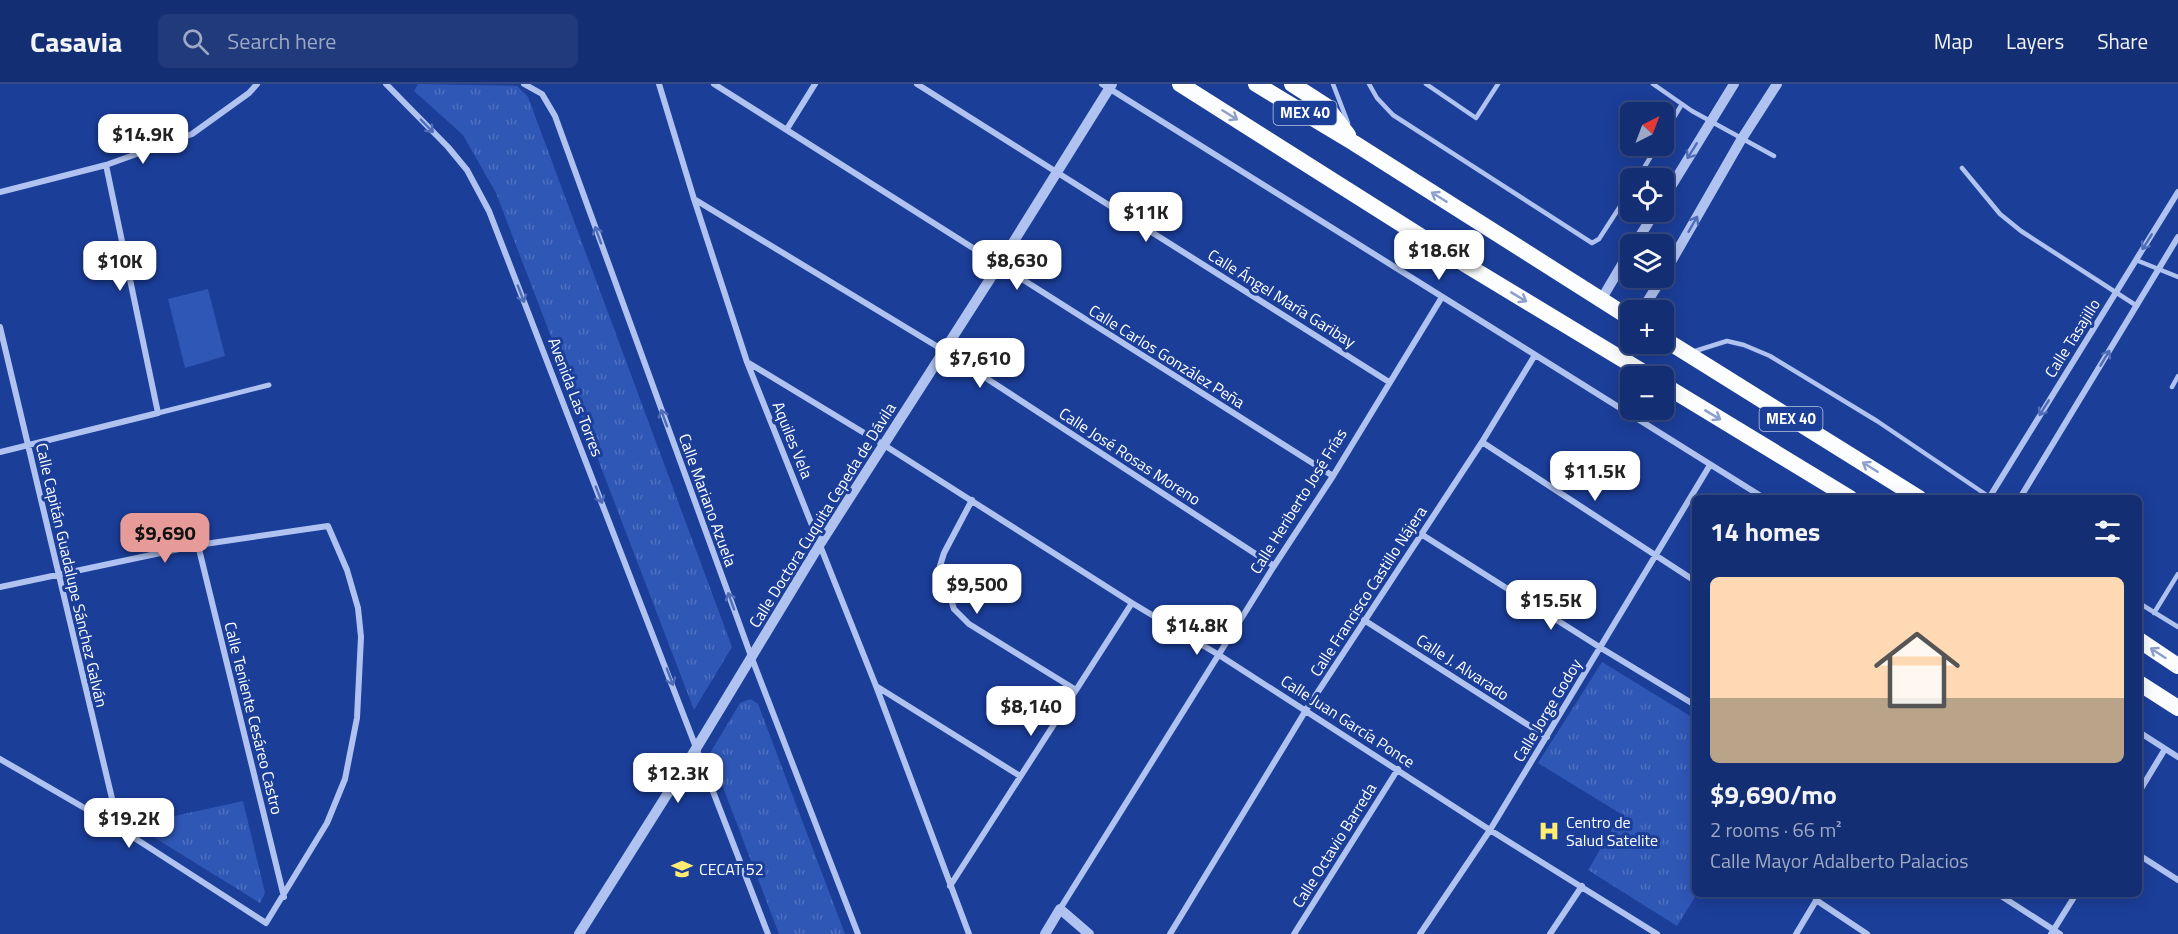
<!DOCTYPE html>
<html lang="en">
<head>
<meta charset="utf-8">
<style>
  body { margin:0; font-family:"Titillium Web",sans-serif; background:#213a7b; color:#f1f3f6; height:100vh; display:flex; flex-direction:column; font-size:22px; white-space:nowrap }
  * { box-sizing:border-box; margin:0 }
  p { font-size:20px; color:#9da8c4 }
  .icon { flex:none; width:33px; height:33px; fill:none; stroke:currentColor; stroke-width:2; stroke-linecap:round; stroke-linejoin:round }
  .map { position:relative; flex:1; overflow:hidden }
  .details { position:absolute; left:1692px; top:411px; width:450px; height:402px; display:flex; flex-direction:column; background:#142e73; border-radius:9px; box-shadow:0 3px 15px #0003,0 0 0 2px #334a85 }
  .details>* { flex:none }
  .needle { width:39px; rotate:42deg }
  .controls { position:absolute; left:1620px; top:18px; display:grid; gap:12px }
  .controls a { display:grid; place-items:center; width:54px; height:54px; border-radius:9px; background:#142e73; box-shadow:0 3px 15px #0003,0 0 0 2px #334a85; font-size:30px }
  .price { position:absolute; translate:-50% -51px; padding:0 14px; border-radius:12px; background:#fff; color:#222; font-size:20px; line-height:39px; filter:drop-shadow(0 2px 3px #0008) }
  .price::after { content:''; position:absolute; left:50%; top:36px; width:18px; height:14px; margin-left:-9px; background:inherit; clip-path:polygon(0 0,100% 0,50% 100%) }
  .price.on { background:#e69b98; color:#111 }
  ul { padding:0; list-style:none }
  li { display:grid; align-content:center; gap:12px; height:318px; padding:0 18px }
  li span { display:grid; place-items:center; height:186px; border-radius:9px; color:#555 }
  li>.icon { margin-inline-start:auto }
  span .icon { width:108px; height:108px; fill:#fffc; stroke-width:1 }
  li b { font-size:26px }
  h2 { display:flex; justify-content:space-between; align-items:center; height:72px; padding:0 18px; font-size:26px }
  header { display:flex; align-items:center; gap:36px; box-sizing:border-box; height:84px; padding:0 30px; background:#142e73; border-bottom:2px solid #334a85 }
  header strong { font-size:28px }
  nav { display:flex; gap:33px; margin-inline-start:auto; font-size:21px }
  .search { width:420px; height:54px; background:#213a7b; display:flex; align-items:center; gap:15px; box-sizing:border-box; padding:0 21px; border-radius:9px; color:#9da8c4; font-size:22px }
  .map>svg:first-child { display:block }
</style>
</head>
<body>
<header>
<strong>Casavia</strong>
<div class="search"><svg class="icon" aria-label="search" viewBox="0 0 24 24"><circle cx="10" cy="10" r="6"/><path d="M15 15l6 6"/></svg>Search here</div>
<nav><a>Map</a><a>Layers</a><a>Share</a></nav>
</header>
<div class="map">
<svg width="2178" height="850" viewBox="0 0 2178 850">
  <defs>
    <pattern id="grass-tufts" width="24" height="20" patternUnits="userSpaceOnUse" patternTransform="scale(1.5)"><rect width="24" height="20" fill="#2f57b6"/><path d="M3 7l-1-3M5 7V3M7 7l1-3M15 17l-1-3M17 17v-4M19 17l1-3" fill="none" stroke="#4e70c1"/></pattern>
  </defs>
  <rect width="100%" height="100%" fill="#1b3e99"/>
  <path fill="url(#grass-tufts)" d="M418,0L517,2L528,13L732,563L694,626L496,109L463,51L414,7Z
    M1602,578L1695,635V810H1697L1677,842L1588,786L1621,730L1538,679Z
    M750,615L758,620L845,850H779L710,669L740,619Z
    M243,717L265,809L260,819L134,741Z"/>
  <path fill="#2f57b6" d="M208,205L225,272L185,284L168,215Z"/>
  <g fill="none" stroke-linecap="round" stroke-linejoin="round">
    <path stroke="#b0c3f0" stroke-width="4.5" d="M1333,0L1348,39
      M1369,0L1377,14L1393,31L1592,159L1599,155L1630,107
      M1426,0L1476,34L1498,0
      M1653,0L1692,27L1774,72
      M1664,50L1682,20
      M1962,84L2000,130L2021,147L2137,222
      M1638,94L1657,62
      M2136,176L2178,193
      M1692,268L1727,257L1744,261L1770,272L1877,337L1991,414
      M2172,303L2178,292
      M2139,519L2178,543
      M2154,529L2178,490"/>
    <path stroke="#b0c3f0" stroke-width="5" d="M158,329L269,301"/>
    <path stroke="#b0c3f0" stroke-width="6" d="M386,0L448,63L467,86L489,127L768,850
      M524,0L542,10L555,32L751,572L858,850
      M659,0L694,115L747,278L876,602L969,850
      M714,0L1333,392
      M917,0L1389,298
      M1102,0L1764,414
      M787,45L815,0
      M0,108L106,81L192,50L249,9L257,0
      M694,115L943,266L1274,482
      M0,243L119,744
      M747,278L884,361L1132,519L1219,571L1490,746L1657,850
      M1482,358L1695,497
      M0,368L158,329L106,81
      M1989,414L2178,108
      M2020,414L2178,153
      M972,416L944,469L940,482L954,525L969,540L1076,606
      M1421,450L1601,564L1695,621
      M198,461L284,813
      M0,503L198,461L328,442L347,486L358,524L361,553L357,634L345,695L327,739L266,839L119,744L0,675
      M1364,536L1547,653
      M876,602L1020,692
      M2139,648L2178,673
      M2139,708L2165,665
      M2139,771L2178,796
      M950,802L1132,519
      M1998,810L2060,850
      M1816,816L1867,850
      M1060,825L1274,482L1333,392L1442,213
      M1170,850L1306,626L1482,358L1535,271
      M1294,850L1398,685
      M1420,850L1490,746L1710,381
      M1550,850L1582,802
      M1796,850L1820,810
      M2051,850L2076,810"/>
    <path stroke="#b0c3f0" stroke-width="10" d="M1664,114L1734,0
      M1635,160L1655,128
      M1664,190L1741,56L1777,0
      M1601,216L1630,167
      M1642,226L1662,194
      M579,850L697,663L820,460L999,181L1112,0
      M1045,850L1060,825L1089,850"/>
    <path stroke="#fcfdff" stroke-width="16" d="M1180,0L1463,179L1650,292
      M1256,0L1354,59L1630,234
      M1292,0L1326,22L1348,51
      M1664,255L1919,414
      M1664,301L1850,414
      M2139,556L2178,582
      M2139,599L2178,624"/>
  </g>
  <defs><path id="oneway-shaft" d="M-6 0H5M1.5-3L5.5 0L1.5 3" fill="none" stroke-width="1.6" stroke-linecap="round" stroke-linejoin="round" transform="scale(1.5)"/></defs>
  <g stroke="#8c9ecc">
    <use href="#oneway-shaft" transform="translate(1230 31) rotate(32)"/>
    <use href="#oneway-shaft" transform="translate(1439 113) rotate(-148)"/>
    <use href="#oneway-shaft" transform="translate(1519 213) rotate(31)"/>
    <use href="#oneway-shaft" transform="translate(1713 331) rotate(31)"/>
    <use href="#oneway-shaft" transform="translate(1870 383) rotate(-148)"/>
    <use href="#oneway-shaft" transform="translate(2158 569) rotate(-147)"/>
  </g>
  <g stroke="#4f6db7">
    <use href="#oneway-shaft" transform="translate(427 42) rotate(46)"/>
    <use href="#oneway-shaft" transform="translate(1692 67) rotate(122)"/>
    <use href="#oneway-shaft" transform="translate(1693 140) rotate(-60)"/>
    <use href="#oneway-shaft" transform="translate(598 151) rotate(-110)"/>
    <use href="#oneway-shaft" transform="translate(2147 158) rotate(122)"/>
    <use href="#oneway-shaft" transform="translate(521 210) rotate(69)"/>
    <use href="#oneway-shaft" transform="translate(2105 274) rotate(-59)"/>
    <use href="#oneway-shaft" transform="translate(2044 324) rotate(122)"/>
    <use href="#oneway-shaft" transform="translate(664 334) rotate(-110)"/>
    <use href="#oneway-shaft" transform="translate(599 411) rotate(69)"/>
    <use href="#oneway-shaft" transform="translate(731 517) rotate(-110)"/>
    <use href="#oneway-shaft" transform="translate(670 593) rotate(69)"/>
  </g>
  <defs>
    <symbol id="hospital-bare" viewBox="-9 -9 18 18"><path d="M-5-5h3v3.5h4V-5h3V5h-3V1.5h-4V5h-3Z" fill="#ffec70" stroke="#1b3e99" stroke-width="2.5" paint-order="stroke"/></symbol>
    <symbol id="school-bare" viewBox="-9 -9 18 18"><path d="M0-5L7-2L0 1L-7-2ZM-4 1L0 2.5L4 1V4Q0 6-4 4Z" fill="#ffec70" stroke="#1b3e99" stroke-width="2.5" paint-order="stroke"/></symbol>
  </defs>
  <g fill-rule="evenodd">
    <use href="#hospital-bare" x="1534" y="732" width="30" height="30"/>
    <use href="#school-bare" x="667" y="770" width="30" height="30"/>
  </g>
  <g text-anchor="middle" stroke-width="6" stroke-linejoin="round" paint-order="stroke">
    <g fill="#1b3e99" stroke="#bbc5e0" stroke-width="1.5">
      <rect x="1273.5" y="17" width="63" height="24" rx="4.5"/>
      <rect x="1759.5" y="323" width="63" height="24" rx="4.5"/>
    </g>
    <g font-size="15" font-weight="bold" fill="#fff">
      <text x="1305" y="34">MEX 40</text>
      <text x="1791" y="340">MEX 40</text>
    </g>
    <g font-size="16" fill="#fff" stroke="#1b3e99">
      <text transform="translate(1282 214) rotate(32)" y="6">Calle Ángel María Garibay</text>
      <text transform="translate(2072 254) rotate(-58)" y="6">Calle Tasajillo</text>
      <text transform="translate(1167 272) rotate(32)" y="6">Calle Carlos González Peña</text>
      <text transform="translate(576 313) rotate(69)" y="6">Avenida Las Torres</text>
      <text transform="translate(793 356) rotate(68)" y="6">Aquiles Vela</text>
      <text transform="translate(1130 372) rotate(33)" y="6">Calle José Rosas Moreno</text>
      <text transform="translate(708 416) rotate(70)" y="6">Calle Mariano Azuela</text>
      <text transform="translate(1298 417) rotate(-58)" y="6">Calle Heriberto José Frías</text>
      <text transform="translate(822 431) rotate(-58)" y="6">Calle Doctora Cuquita Cepeda de Dávila</text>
      <text transform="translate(72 491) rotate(77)" y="6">Calle Capitán Guadalupe Sánchez Galván</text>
      <text transform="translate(1368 507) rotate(-57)" y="6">Calle Francisco Castillo Nájera</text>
      <text transform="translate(1463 583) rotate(33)" y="6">Calle J. Alvarado</text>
      <text transform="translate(1547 626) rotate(-59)" y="6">Calle Jorge Godoy</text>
      <text transform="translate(254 634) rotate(76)" y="6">Calle Teniente Cesáreo Castro</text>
      <text transform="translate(1348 637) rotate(33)" y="6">Calle Juan García Ponce</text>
      <text transform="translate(1334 761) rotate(-58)" y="6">Calle Octavio Barreda</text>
    </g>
    <g font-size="16" fill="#fff" stroke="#1b3e99" text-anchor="start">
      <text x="1566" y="744">Centro de<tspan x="1566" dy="18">Salud Satelite</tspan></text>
      <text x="699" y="791">CECAT 52</text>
    </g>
  </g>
</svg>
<div class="controls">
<a><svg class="needle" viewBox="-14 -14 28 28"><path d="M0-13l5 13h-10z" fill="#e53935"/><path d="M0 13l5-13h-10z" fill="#9da8c4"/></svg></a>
<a><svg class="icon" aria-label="locate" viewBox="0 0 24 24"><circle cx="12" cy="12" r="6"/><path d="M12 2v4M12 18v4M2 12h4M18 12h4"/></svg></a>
<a><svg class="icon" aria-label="layers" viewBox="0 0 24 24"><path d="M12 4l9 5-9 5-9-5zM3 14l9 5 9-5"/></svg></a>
<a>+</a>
<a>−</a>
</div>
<b class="price" style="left:143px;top:81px">$14.9K</b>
<b class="price" style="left:1146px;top:159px">$11K</b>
<b class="price" style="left:1439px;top:197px">$18.6K</b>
<b class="price" style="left:1017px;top:207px">$8,630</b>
<b class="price" style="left:120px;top:208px">$10K</b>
<b class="price" style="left:980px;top:305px">$7,610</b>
<b class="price" style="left:1595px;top:418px">$11.5K</b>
<b class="price on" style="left:165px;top:480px">$9,690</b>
<b class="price" style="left:977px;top:531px">$9,500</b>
<b class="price" style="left:1551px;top:547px">$15.5K</b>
<b class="price" style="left:1197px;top:572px">$14.8K</b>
<b class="price" style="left:1031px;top:653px">$8,140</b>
<b class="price" style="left:678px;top:720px">$12.3K</b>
<b class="price" style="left:129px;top:765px">$19.2K</b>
<section class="details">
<h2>14 homes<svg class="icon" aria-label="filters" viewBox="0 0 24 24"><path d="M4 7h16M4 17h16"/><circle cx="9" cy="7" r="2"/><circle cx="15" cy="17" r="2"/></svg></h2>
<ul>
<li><span style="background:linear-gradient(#ffd9b3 65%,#b9a48a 0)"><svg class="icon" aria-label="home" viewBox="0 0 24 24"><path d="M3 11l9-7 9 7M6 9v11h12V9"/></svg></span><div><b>$9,690/mo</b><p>2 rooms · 66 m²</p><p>Calle Mayor Adalberto Palacios</p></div></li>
</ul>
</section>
</div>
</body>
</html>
